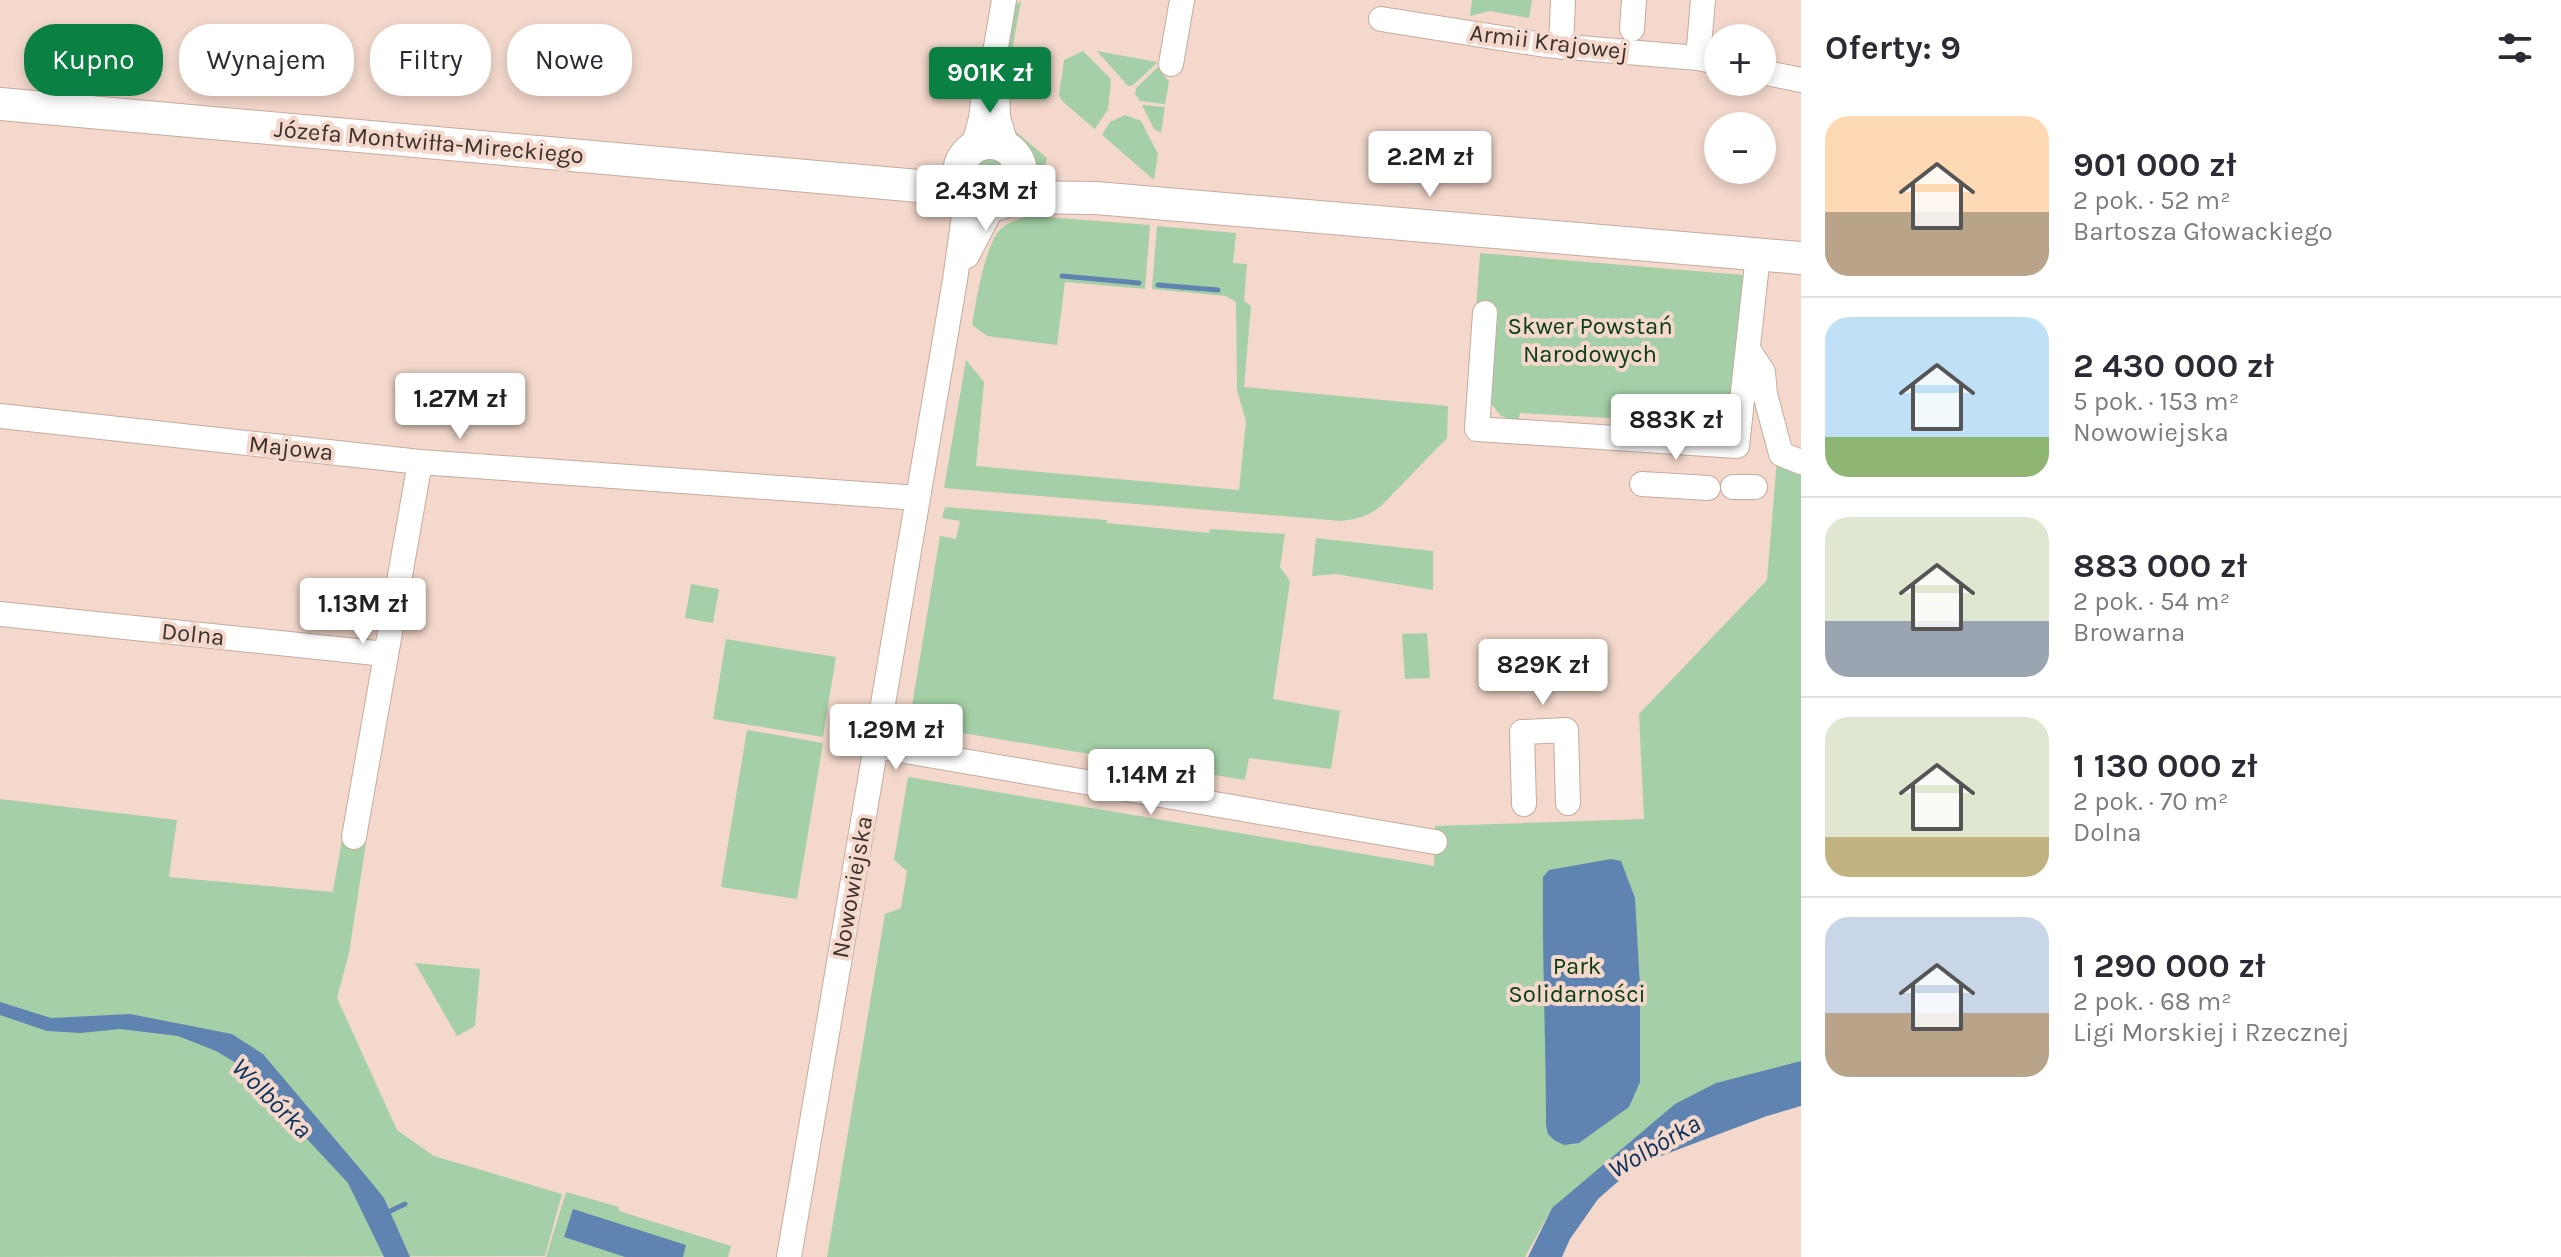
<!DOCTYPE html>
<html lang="pl">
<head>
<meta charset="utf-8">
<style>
  body { margin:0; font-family:Karla,sans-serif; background:#f2f2f3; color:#2b2b33; height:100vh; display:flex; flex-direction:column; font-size:30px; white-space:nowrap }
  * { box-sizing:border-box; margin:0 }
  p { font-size:26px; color:#7c7c81 }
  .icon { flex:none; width:44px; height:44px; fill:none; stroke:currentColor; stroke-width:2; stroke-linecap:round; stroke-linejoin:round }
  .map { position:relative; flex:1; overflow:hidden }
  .panel { display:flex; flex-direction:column; background:#fff; width:760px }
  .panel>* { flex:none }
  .hud { position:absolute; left:24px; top:24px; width:760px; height:72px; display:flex; gap:16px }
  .tools { position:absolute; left:1704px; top:24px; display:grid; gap:16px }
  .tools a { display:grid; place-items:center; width:72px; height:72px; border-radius:50%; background:#fff; box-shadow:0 4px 12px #0003; font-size:40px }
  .price { position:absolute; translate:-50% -68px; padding:0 18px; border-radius:8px; background:#fff; color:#222; font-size:26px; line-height:52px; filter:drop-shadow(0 2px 4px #0008) }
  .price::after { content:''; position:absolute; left:50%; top:48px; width:24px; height:18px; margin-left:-12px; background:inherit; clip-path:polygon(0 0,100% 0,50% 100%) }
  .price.current { background:#0b8043; color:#fff }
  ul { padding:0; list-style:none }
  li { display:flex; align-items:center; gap:24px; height:200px; padding:0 24px }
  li+li { border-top:2px solid #e1e1e2 }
  li span { display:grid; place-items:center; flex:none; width:224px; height:160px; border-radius:24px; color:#555 }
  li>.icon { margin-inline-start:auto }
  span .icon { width:96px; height:96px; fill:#fffc; stroke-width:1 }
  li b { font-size:34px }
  h2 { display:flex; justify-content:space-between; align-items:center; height:96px; padding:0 24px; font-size:34px }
  .tag { padding:0 28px; border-radius:32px; background:#fff; box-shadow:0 4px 12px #0003; font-size:28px; line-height:72px }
  .tag.current { background:#0b8043; color:#fff }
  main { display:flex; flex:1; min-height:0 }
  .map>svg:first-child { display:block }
</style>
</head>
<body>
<main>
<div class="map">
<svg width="1801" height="1257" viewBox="0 0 1801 1257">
  <rect width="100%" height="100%" fill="#f3d8cb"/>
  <path fill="#a5d0a7" d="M1472,0H1532L1529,18L1490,11L1470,16Z
    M1021,1L1003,100L1002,71L1013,6Z
    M1083,51L1111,79L1108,109L1095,129L1062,101L1059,95L1064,60Z
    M1097,51L1157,62V63L1133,85L1128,86Z
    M1158,67L1169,82L1165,104L1140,101L1135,94L1136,88Z
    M1142,105L1165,107L1161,133L1154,129Z
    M1125,115L1141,121L1158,154L1154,180L1102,135L1110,122Z
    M1008,125L1047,158L1043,174C1025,165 1013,144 1008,125Z
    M971 174a19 19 0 1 1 38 0a19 19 0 1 1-38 0Z
    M1033,216L1150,225L1145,289L1065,282L1057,345L987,336L972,325C976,303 985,240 1003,227C1010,222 1023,217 1033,216Z
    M1157,226L1236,233L1233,263L1247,264L1244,301L1251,306L1244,387L1448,406L1447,438L1382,505C1369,516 1358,519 1341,521L944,488L966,360L984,382L976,466L1239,490L1246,421L1237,390L1236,302L1226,296L1152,289Z
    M1480,253L1743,275L1742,286L1746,287L1735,405L1682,402L1680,422L1520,413L1518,424L1500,415L1486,397L1476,309Z
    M1801,450V1063L1552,1208L1525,1257H827L885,914L901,908L907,871L894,860L908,777L1434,866L1435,826L1644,819L1639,714L1767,580L1777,459Z
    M945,507L1107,520V523L1209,533L1210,529L1285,534L1280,567L1290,581L1273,699L1340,711L1331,769L1249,758L1245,780L909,724L940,536L956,539L960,521L942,518Z
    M1316,538L1433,551V590L1335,574L1312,576Z
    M691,584L719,589L713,623L685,618Z
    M1427,633L1430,678L1405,679L1402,634Z
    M726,639L836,657L823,737L713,719Z
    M747,730L823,743L797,899L721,887Z
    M0,799L177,820L169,877L333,892L342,839L366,843L349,953L337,998L397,1130L434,1156L562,1194L545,1256L0,1257Z
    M415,963L480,969L475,1026L457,1036Z
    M566,1192L619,1207V1211L731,1246L728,1257H546Z"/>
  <path fill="#6084b2" d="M1611,859L1621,861L1635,898L1640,986V1082L1629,1107L1579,1143L1564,1145L1554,1140L1548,1134L1546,1126C1546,1043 1542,960 1543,877L1549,870Z
    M0,1002L51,1018L130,1014L232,1034L263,1054L372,1183L384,1198L410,1257H384L348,1183L236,1063L216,1051L178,1036L120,1029L81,1033L47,1031L0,1015Z
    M1801,1061V1106L1767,1116L1637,1165L1598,1199L1570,1239L1562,1257H1528L1552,1208L1675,1104L1716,1083Z
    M573,1209L686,1245L683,1257H625L564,1237Z"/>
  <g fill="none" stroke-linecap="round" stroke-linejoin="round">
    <path stroke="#6084b2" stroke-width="5" d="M1062,276L1139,283
      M1158,285L1218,290
      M384,1214L405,1204"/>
    <defs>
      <path id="minor" d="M1381,19L1545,45L1698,58L1718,62
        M1632,29L1634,0
        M1561,47L1563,0
        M1698,58L1703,0
        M1171,64L1182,0
        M1762,72L1801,80
        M997,86L998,117L1007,148
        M973,148L981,118L986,78L993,64L1004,0
        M967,256L994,204
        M1485,313L1477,429L1737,446L1758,255
        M1748,349L1763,372L1765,394L1781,454L1801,462
        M0,416L420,462L918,498
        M1642,484L1708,488
        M1733,487H1755
        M0,614L385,654
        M876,746L1435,842
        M1524,804L1522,732L1566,730L1568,803
        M354,837L420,462
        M789,1257L955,280L967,194"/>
      <path id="major" d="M0,104L963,190
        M959 174a31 31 0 1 1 62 0a31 31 0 1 1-62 0Z
        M1011,197L1096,198L1801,258"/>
    </defs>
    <use href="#minor" stroke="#c5ab9f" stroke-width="26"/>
    <use href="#major" stroke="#c5ab9f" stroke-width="34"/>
    <use href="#minor" stroke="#fff" stroke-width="24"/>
    <use href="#major" stroke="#fff" stroke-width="32"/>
  </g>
  <g text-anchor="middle" stroke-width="8" stroke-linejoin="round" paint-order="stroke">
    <g font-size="24" fill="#3c312d" stroke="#f3d8cb">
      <text transform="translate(1549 42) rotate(7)" y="8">Armii Krajowej</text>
      <text transform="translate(429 142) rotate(5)" y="8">Józefa Montwiłła-Mireckiego</text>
      <text transform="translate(291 448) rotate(6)" y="8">Majowa</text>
      <text transform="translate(193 634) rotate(6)" y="8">Dolna</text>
      <text transform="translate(852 887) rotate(-80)" y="8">Nowowiejska</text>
    </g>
    <g font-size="24" fill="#083d12" stroke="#f3d8cb">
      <text x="1590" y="334">Skwer Powstań<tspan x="1590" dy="28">Narodowych</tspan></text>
      <text x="1577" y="974">Park<tspan x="1577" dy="28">Solidarności</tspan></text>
    </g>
    <g font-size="26" font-style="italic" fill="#0b325e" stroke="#f3d8cb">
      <text transform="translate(272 1098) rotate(45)" y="9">Wolbórka</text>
      <text transform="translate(1654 1146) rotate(-30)" y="9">Wolbórka</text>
    </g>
  </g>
</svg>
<div class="tools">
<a>+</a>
<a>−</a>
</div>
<b class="price current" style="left:990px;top:115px">901K zł</b>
<b class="price" style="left:1430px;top:199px">2.2M zł</b>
<b class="price" style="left:986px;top:233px">2.43M zł</b>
<b class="price" style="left:460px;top:441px">1.27M zł</b>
<b class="price" style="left:1676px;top:462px">883K zł</b>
<b class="price" style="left:363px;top:646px">1.13M zł</b>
<b class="price" style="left:1543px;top:707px">829K zł</b>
<b class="price" style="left:896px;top:772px">1.29M zł</b>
<b class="price" style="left:1151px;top:817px">1.14M zł</b>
<div class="hud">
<a class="tag current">Kupno</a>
<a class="tag">Wynajem</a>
<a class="tag">Filtry</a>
<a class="tag">Nowe</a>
</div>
</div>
<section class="panel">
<h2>Oferty: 9<svg class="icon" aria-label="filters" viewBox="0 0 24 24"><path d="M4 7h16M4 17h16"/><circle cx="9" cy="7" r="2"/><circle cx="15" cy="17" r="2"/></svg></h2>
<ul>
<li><span style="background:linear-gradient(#ffd9b3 60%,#b9a48a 0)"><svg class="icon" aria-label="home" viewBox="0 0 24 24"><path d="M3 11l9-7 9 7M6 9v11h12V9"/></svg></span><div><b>901 000 zł</b><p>2 pok. · 52 m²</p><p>Bartosza Głowackiego</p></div></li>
<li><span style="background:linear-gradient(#bfe0f5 75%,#8fb573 0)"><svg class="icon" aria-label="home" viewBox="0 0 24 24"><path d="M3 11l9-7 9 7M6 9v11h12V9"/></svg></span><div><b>2 430 000 zł</b><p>5 pok. · 153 m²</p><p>Nowowiejska</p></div></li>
<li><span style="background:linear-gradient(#dfe7d0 65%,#9aa5b1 0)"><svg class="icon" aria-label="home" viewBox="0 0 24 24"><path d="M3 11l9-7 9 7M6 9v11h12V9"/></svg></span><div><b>883 000 zł</b><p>2 pok. · 54 m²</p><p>Browarna</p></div></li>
<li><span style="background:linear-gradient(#dfe7d0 75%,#c2b280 0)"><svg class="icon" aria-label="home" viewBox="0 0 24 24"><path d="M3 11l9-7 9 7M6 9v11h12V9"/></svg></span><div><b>1 130 000 zł</b><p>2 pok. · 70 m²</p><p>Dolna</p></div></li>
<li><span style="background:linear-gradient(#c9d6e8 60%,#b9a48a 0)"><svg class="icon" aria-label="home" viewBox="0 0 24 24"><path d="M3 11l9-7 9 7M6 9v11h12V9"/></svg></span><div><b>1 290 000 zł</b><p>2 pok. · 68 m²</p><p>Ligi Morskiej i Rzecznej</p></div></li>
</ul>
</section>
</main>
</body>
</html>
